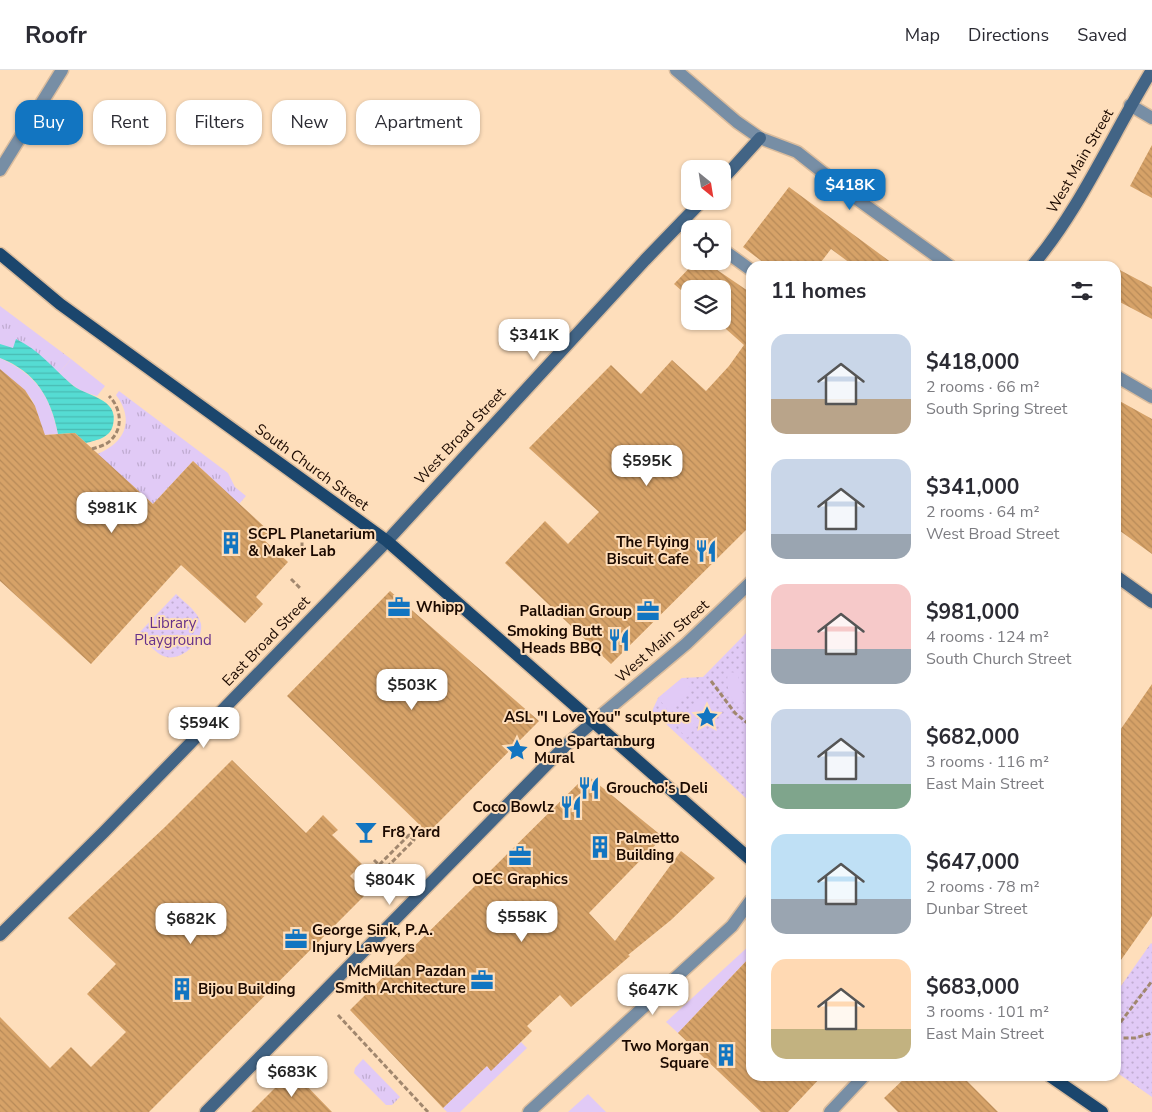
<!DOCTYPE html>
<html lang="en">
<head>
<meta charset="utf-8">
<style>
  body { margin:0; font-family:"Nunito Sans",sans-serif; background:#f7f7f7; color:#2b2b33; height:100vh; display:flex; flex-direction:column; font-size:19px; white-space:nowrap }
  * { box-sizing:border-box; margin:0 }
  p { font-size:16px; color:#7c7c81 }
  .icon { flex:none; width:28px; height:28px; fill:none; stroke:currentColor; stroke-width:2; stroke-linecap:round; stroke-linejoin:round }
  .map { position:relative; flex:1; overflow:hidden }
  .sheet { position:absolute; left:746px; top:191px; width:375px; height:820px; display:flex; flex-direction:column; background:#fff; border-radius:15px; box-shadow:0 1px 4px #0004 }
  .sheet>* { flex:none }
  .top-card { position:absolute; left:15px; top:30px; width:475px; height:45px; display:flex; gap:10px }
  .needle { width:32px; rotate:150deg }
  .buttons { position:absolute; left:681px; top:90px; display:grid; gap:10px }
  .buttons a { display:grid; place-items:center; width:50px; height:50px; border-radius:10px; background:#fff; box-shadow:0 1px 4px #0004; font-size:25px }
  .price { position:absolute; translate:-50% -42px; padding:0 11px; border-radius:10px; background:#fff; color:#222; font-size:16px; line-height:32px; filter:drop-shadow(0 1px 2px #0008) }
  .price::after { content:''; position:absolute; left:50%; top:30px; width:15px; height:11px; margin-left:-8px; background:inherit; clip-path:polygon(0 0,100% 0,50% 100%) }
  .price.current { background:#1275c1; color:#fff }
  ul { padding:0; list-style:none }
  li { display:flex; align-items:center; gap:15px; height:125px; padding:0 25px }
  li span { display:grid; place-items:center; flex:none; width:140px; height:100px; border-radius:15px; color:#555 }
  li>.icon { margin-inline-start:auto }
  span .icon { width:60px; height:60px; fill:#fffc; stroke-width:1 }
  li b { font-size:21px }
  h2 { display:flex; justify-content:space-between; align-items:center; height:60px; padding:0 25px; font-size:21px }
  .pill { padding:0 18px; border-radius:15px; background:#fff; box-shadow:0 1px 4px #0004; font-size:18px; line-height:45px }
  .pill.current { background:#1275c1; color:#fff }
  header { display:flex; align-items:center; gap:30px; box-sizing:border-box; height:70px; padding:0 25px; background:#fff; border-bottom:1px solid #e1e1e2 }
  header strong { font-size:24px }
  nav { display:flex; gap:28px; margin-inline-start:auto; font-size:18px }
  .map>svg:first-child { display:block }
</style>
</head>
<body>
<header>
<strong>Roofr</strong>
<nav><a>Map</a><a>Directions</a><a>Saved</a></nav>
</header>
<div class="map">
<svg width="1152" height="1042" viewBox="0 0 1152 1042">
  <defs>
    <pattern id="grass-tufts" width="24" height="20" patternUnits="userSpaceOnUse" patternTransform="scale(1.25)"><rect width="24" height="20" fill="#e1caf6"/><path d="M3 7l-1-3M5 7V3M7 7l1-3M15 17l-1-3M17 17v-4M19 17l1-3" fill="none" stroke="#c0acd1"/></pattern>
    <pattern id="park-dots" width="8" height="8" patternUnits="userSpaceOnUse" patternTransform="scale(1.25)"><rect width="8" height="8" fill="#e1caf6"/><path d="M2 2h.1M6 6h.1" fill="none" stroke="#c0acd1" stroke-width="1.8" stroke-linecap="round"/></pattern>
    <pattern id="water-rules" width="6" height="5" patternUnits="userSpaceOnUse" patternTransform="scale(1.25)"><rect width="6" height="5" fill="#55dcd3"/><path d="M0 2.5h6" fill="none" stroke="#49bbb3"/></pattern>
    <pattern id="building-back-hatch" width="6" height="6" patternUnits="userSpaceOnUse" patternTransform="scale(1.25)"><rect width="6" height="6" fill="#d6a268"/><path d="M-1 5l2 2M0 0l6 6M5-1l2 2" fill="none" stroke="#b78a58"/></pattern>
  </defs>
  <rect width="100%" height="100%" fill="#fedebb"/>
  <path fill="url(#grass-tufts)" d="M0,236L71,289L59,303L13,279L0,275Z
    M119,321L228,403L235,417L246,426L239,434L193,391L153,434L97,384C125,373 135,350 116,325Z
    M363,989L400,1027L392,1035H386L354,1003L355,998Z"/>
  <path fill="url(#park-dots)" d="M176,524C185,533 198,541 201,554C204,572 178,595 161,585C153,580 145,570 138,564Z
    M751,558V733L652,641L658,628L682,608L703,607Z
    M1151,873L1152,874V1027L1116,1002V923Z"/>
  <path fill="#e1caf6" d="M0,288C37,305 50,326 58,364L42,365C40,350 36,331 24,320C17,313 8,309 0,304Z
    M71,289L105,316L97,326C80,322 71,315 59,303Z
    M728,602L739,603L738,613L746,629L740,638C730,628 725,616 728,602Z
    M682,608L692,620L668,640L658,628Z
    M702,626L709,631L692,656L694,659L687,668L679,660L678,653Z
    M751,874V886L678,963L666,952Z
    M521,972L527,978L460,1042H447L443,1038L487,996L491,1000Z
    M588,1024L606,1042H568Z"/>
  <path fill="url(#water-rules)" d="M16,269C39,280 52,297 70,313C84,327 120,327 113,355C110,368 97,370 86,373L75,363L58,364C51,328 36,302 0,288V274L13,278Z"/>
  <path fill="url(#building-back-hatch)" d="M1152,75V128L1130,116Z
    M789,117L896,196H854L831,179L818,196H768L743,177Z
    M696,191H704L751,223V455L611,594L505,493L545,451L568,474L599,442L529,378L611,295L641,324L672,290L706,321L729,296L744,275L717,251H722V219H690V228L674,214Z
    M1116,198L1152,217V249L1116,230Z
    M0,299L25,320L35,336L45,365L75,363L153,434L193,391L270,462L263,469L288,492L256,527L263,534L245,553L181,495L91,594L0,511Z
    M1116,329L1152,349V484L1116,458Z
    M390,521L539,651L428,763L287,626Z
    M1152,614V846L1116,897V666Z
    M232,690L306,763L323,745L338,760L332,765L362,794L350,806L367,823L149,1042H0V947L50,998L71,977L91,997L126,962L87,924L116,894L68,848L165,757Z
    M587,705L663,767L589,843L615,871L681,781L715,808L671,850L628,885L630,886L571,937L560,925L527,956L532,961L491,1001L487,996L443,1038L350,940Z
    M751,886V1006H822L788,1042H761L678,963Z
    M292,1001L302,1011L332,1042H251Z
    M907,1006H962L998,1042H898L884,1028Z"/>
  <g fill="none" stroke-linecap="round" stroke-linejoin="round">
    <defs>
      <path id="street" d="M676,0L737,52L760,68L797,82L854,127L950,196
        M1130,35L1152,48
        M0,100L62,0
        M682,152L692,159
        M722,179L751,200
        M1116,306L1152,327
        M593,652L686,574L751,512
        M529,1042L732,856L751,830
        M830,1042L864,1006"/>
      <path id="secondary" d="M722,110L760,68
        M1032,196C1081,138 1112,65 1152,0
        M1116,506L1152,532
        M0,865L104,762L387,471L645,190L702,131
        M206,1042L565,676L593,652"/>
      <path id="primary" d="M0,184L60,234L387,471L751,790
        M1050,1006L1102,1042"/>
    </defs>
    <use href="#street" stroke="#dabc9d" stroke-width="15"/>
    <use href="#secondary" stroke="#dabc9d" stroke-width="15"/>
    <use href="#primary" stroke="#dabc9d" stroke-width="15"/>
    <path stroke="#a1876e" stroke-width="3" stroke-dasharray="5 2.5" stroke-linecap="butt" d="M92,379C98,377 106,375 110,371C124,358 121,338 109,326
      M302,465V481
      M291,509L300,518
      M711,611L735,643L751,656
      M374,790L379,795L409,765L414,770L389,795L400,806
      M379,795L395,810
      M338,945L428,1042
      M1116,958L1152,911
      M1116,968H1135L1152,963"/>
    <use href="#street" stroke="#778ea5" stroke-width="12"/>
    <use href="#secondary" stroke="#426485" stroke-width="12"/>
    <use href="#primary" stroke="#1b466d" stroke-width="12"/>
  </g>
  <defs>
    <symbol id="building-bare" viewBox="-9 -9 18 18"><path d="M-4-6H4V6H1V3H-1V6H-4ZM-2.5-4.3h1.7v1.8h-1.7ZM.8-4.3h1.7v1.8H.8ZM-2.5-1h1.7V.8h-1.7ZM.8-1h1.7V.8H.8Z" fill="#1275c1" stroke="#fedebb" stroke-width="2.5" paint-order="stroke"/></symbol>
    <symbol id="restaurant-bare" viewBox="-9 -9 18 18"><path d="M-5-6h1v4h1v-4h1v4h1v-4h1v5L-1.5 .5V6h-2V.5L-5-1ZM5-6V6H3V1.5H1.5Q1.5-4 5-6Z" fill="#1275c1" stroke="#fedebb" stroke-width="2.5" paint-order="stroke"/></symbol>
    <symbol id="office-bare" viewBox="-9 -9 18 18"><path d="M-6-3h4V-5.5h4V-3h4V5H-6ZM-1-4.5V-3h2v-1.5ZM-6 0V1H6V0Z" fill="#1275c1" stroke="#fedebb" stroke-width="2.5" paint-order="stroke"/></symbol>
    <symbol id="sight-bare" viewBox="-9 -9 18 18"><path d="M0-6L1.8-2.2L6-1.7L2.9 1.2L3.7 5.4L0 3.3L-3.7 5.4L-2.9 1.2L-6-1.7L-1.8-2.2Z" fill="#1275c1" stroke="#fedebb" stroke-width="2.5" paint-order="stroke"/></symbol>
    <symbol id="bar-bare" viewBox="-9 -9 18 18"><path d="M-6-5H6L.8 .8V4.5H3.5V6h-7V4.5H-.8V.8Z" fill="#1275c1" stroke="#fedebb" stroke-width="2.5" paint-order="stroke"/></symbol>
  </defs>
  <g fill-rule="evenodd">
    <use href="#building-bare" x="215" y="457" width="32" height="32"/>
    <use href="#restaurant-bare" x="690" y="465" width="32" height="32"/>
    <use href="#office-bare" x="383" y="521" width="32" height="32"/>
    <use href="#office-bare" x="632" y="525" width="32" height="32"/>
    <use href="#restaurant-bare" x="603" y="554" width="32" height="32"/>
    <use href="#sight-bare" x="691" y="631" width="32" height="32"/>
    <use href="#sight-bare" x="501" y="664" width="32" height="32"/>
    <use href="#restaurant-bare" x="573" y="702" width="32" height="32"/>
    <use href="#restaurant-bare" x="555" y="721" width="32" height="32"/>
    <use href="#bar-bare" x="350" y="746" width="32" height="32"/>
    <use href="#building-bare" x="584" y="761" width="32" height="32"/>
    <use href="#office-bare" x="504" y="770" width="32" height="32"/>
    <use href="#office-bare" x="280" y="853" width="32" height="32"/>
    <use href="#office-bare" x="466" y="894" width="32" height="32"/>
    <use href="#building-bare" x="166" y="903" width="32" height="32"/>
    <use href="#building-bare" x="710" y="969" width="32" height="32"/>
  </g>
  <g text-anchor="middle" stroke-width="4" stroke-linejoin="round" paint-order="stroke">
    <g font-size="15" fill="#1c0a00" stroke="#fedebb">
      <text transform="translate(1080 91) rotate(-60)" y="5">West Main Street</text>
      <text transform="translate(460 366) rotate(-47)" y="5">West Broad Street</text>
      <text transform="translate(312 397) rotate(36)" y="5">South Church Street</text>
      <text transform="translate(266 571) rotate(-46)" y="5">East Broad Street</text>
      <text transform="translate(662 571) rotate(-41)" y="5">West Main Street</text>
    </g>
    <g font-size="15" font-weight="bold" fill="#1c0a00" stroke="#fedebb" text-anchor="start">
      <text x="248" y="469">SCPL Planetarium<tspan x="248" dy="17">&amp; Maker Lab</tspan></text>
      <text x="689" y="477" text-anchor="end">The Flying<tspan x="689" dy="17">Biscuit Cafe</tspan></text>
      <text x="416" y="542">Whipp</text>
      <text x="632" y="546" text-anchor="end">Palladian Group</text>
      <text x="602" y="566" text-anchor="end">Smoking Butt<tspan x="602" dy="17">Heads BBQ</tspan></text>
      <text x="690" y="652" text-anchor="end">ASL "I Love You" sculpture</text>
      <text x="534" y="676">One Spartanburg<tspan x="534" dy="17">Mural</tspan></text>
      <text x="606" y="723">Groucho's Deli</text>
      <text x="554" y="742" text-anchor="end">Coco Bowlz</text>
      <text x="382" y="767">Fr8 Yard</text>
      <text x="616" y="773">Palmetto<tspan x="616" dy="17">Building</tspan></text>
      <text x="520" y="814" text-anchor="middle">OEC Graphics</text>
      <text x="312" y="865">George Sink, P.A.<tspan x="312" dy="17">Injury Lawyers</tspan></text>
      <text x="466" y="906" text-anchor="end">McMillan Pazdan<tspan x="466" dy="17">Smith Architecture</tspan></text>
      <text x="198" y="924">Bijou Building</text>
      <text x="709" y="981" text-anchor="end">Two Morgan<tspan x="709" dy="17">Square</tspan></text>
    </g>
    <g font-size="15" fill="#66318b" stroke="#fedebb">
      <text x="173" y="558">Library<tspan x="173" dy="17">Playground</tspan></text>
    </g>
  </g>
</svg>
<div class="buttons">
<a><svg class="needle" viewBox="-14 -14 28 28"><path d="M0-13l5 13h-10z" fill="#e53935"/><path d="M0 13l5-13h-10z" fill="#7c7c81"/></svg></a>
<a><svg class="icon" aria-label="locate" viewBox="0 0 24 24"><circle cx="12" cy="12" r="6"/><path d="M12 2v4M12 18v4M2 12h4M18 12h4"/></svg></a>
<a><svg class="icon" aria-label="layers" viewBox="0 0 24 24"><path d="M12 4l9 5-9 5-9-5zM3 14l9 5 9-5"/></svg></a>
</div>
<b class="price current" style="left:850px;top:141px">$418K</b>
<b class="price" style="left:534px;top:291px">$341K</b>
<b class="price" style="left:647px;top:417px">$595K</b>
<b class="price" style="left:112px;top:464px">$981K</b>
<b class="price" style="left:412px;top:641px">$503K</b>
<b class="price" style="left:204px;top:679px">$594K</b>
<b class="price" style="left:390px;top:836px">$804K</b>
<b class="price" style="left:522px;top:873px">$558K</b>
<b class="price" style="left:191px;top:875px">$682K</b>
<b class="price" style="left:653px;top:946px">$647K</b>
<b class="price" style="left:292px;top:1028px">$683K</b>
<div class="top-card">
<a class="pill current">Buy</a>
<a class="pill">Rent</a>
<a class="pill">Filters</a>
<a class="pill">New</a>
<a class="pill">Apartment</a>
</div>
<section class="sheet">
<h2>11 homes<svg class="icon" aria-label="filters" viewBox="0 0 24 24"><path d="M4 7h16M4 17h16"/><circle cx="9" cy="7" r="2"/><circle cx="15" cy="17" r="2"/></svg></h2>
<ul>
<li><span style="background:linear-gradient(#c9d6e8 65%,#b9a48a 0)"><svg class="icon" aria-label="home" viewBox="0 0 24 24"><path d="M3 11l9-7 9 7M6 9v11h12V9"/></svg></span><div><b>$418,000</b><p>2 rooms · 66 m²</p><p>South Spring Street</p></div></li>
<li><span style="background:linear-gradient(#c9d6e8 75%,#9aa5b1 0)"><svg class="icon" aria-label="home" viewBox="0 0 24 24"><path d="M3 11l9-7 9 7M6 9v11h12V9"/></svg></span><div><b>$341,000</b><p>2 rooms · 64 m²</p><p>West Broad Street</p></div></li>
<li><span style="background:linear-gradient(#f6c9c9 65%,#9aa5b1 0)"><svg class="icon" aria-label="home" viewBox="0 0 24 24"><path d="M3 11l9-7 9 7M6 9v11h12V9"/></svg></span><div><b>$981,000</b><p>4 rooms · 124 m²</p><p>South Church Street</p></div></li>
<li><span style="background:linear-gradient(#c9d6e8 75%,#7fa58c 0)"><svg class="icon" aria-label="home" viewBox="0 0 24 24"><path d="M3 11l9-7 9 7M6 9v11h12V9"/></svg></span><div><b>$682,000</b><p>3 rooms · 116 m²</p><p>East Main Street</p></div></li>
<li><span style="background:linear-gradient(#bfe0f5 65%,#9aa5b1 0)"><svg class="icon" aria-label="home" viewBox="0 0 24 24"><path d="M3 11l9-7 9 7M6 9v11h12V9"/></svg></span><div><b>$647,000</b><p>2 rooms · 78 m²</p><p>Dunbar Street</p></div></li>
<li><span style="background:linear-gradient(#ffd9b3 70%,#c2b280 0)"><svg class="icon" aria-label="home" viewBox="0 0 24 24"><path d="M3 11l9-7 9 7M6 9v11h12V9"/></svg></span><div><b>$683,000</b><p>3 rooms · 101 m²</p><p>East Main Street</p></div></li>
</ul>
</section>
</div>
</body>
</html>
